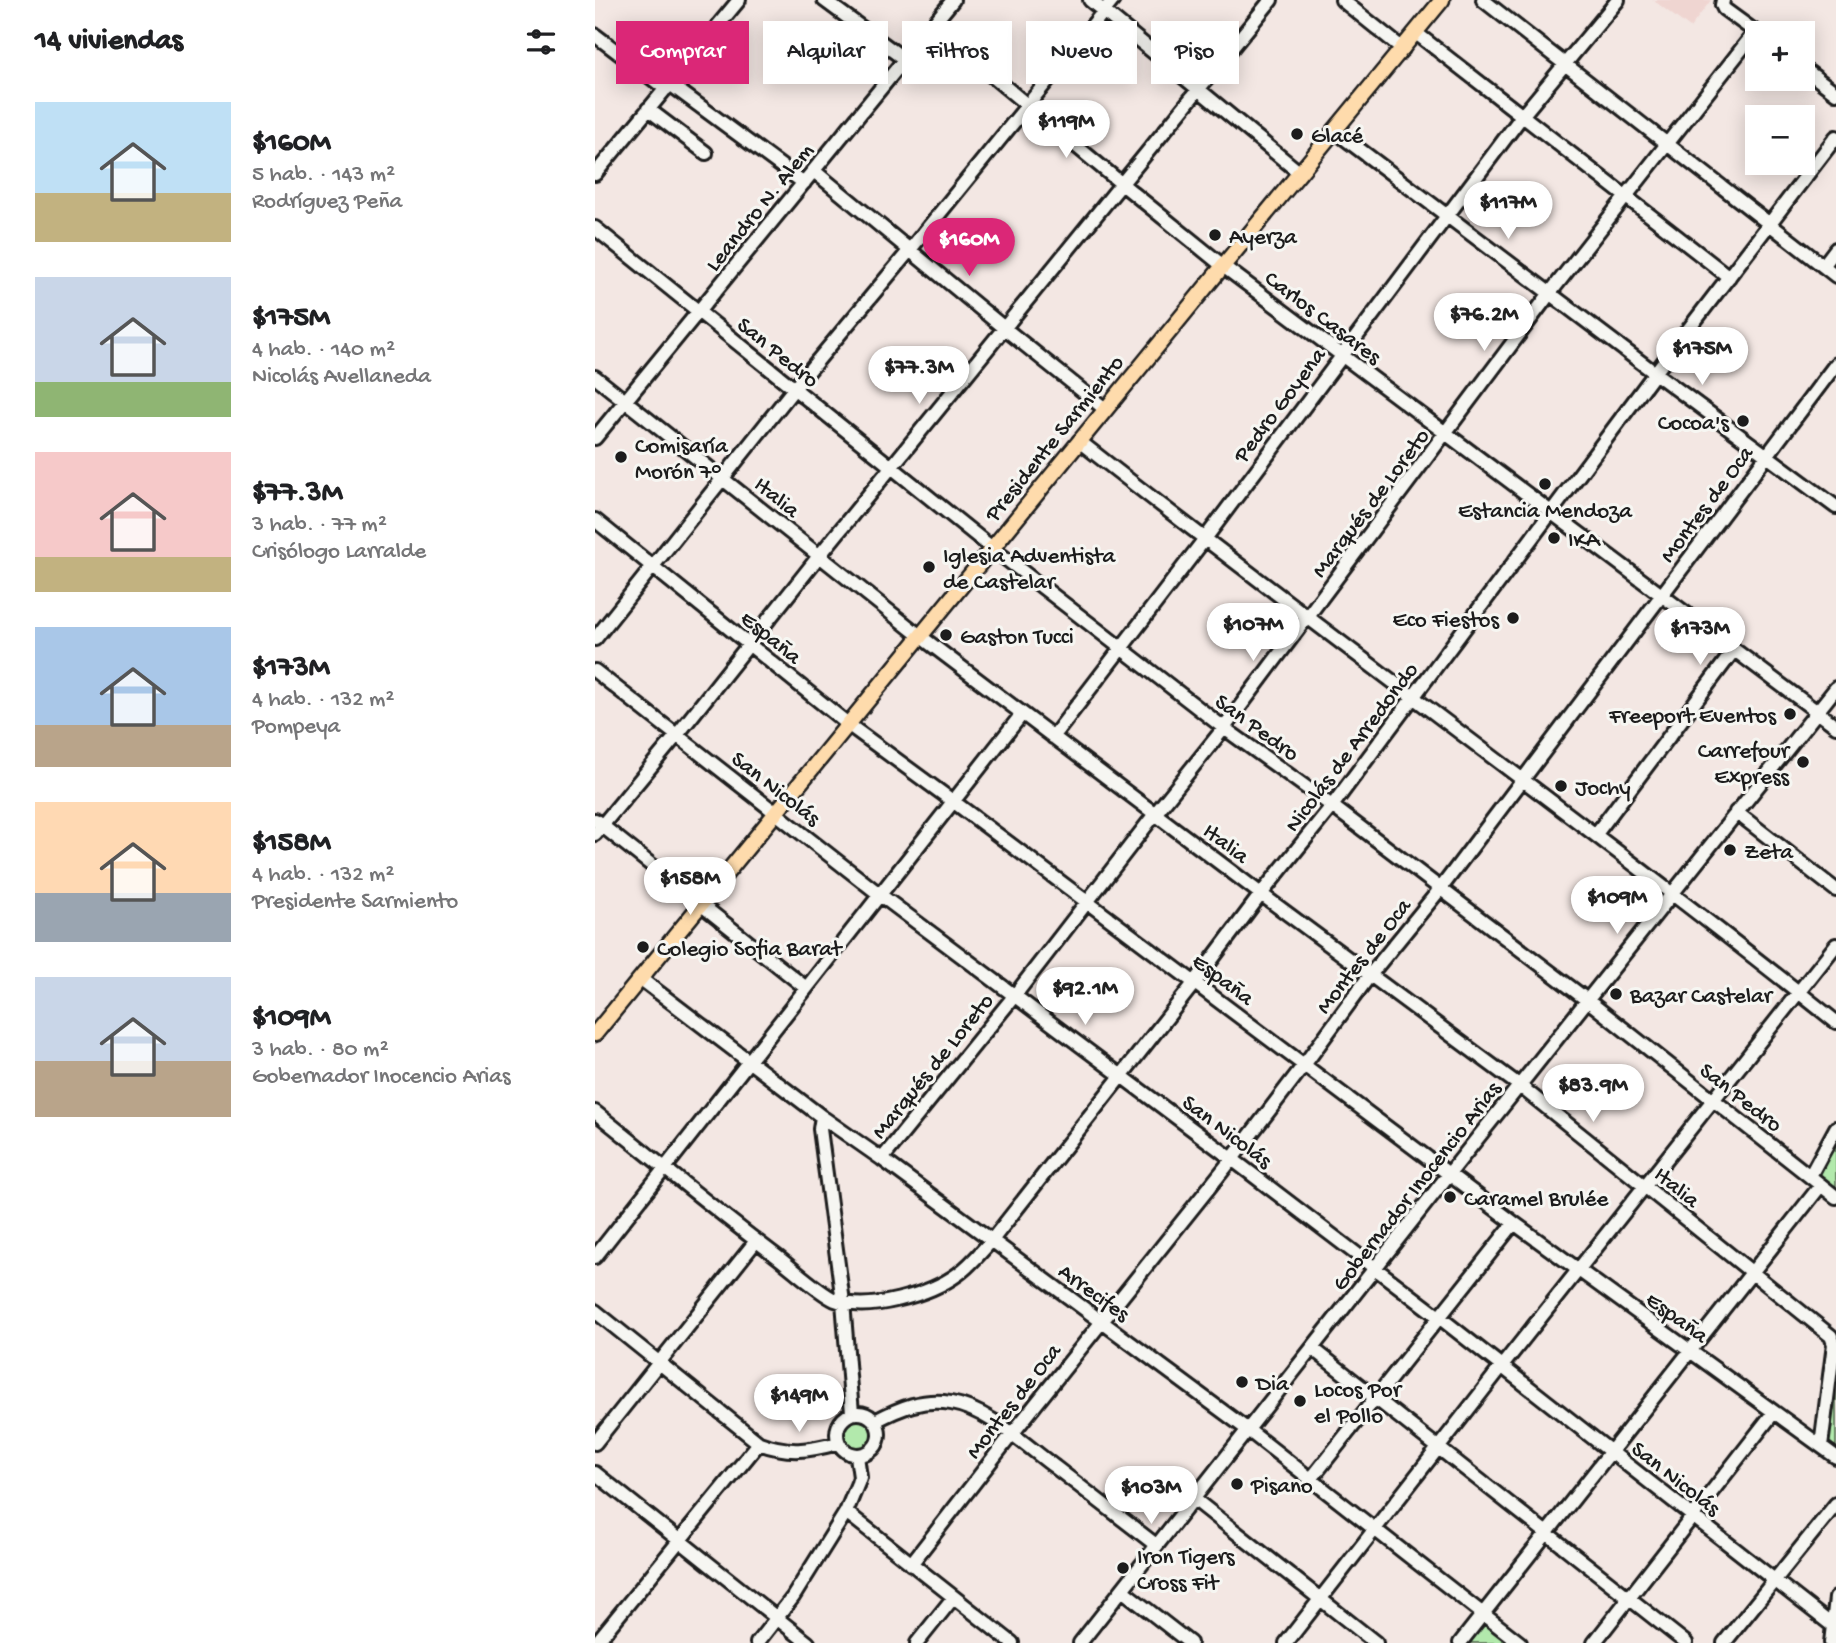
<!DOCTYPE html>
<html lang="es">
<head>
<meta charset="utf-8">
<style>
  body { margin:0; font-family:"Gochi Hand",sans-serif; background:#f6f6f6; color:#202124; height:100vh; display:flex; flex-direction:column; font-size:26px; white-space:nowrap }
  * { box-sizing:border-box; margin:0 }
  p { font-size:23px; color:#757577 }
  .icon { flex:none; width:38px; height:38px; fill:none; stroke:currentColor; stroke-width:2; stroke-linecap:round; stroke-linejoin:round }
  .map { position:relative; flex:1; overflow:hidden }
  .sheet { display:flex; flex-direction:column; background:#fff; width:595px }
  .sheet>* { flex:none }
  .guide { position:absolute; left:21px; top:21px; width:665px; height:63px; display:flex; gap:14px }
  .fabs { position:absolute; left:1150px; top:21px; display:grid; gap:14px }
  .fabs a { display:grid; place-items:center; width:70px; height:70px; border-radius:0px; background:#fff; box-shadow:0 4px 18px #0003; font-size:35px }
  .price { position:absolute; translate:-50% -60px; padding:0 16px; border-radius:24px; background:#fff; color:#222; font-size:23px; line-height:46px; filter:drop-shadow(0 2px 4px #0008) }
  .price::after { content:''; position:absolute; left:50%; top:42px; width:21px; height:16px; margin-left:-10px; background:inherit; clip-path:polygon(0 0,100% 0,50% 100%) }
  .price.active { background:#db2777; color:#fff }
  ul { padding:0; list-style:none }
  li { display:flex; align-items:center; gap:21px; height:175px; padding:0 35px }
  li span { display:grid; place-items:center; flex:none; width:196px; height:140px; border-radius:0px; color:#555 }
  li>.icon { margin-inline-start:auto }
  span .icon { width:84px; height:84px; fill:#fffc; stroke-width:1 }
  li b { font-size:30px }
  h2 { display:flex; justify-content:space-between; align-items:center; height:84px; padding:0 35px; font-size:30px }
  .tag { padding:0 24px; border-radius:0px; background:#fff; box-shadow:0 4px 18px #0003; font-size:24px; line-height:63px }
  .tag.active { background:#db2777; color:#fff }
  main { display:flex; flex:1; min-height:0 }
  .map>svg:first-child { display:block }
</style>
</head>
<body>
<main>
<section class="sheet">
<h2>14 viviendas<svg class="icon" aria-label="filters" viewBox="0 0 24 24"><path d="M4 7h16M4 17h16"/><circle cx="9" cy="7" r="2"/><circle cx="15" cy="17" r="2"/></svg></h2>
<ul>
<li><span style="background:linear-gradient(#bfe0f5 65%,#c2b280 0)"><svg class="icon" aria-label="home" viewBox="0 0 24 24"><path d="M3 11l9-7 9 7M6 9v11h12V9"/></svg></span><div><b>$160M</b><p>5 hab. · 143 m²</p><p>Rodríguez Peña</p></div></li>
<li><span style="background:linear-gradient(#c9d6e8 75%,#8fb573 0)"><svg class="icon" aria-label="home" viewBox="0 0 24 24"><path d="M3 11l9-7 9 7M6 9v11h12V9"/></svg></span><div><b>$175M</b><p>4 hab. · 140 m²</p><p>Nicolás Avellaneda</p></div></li>
<li><span style="background:linear-gradient(#f6c9c9 75%,#c2b280 0)"><svg class="icon" aria-label="home" viewBox="0 0 24 24"><path d="M3 11l9-7 9 7M6 9v11h12V9"/></svg></span><div><b>$77.3M</b><p>3 hab. · 77 m²</p><p>Crisólogo Larralde</p></div></li>
<li><span style="background:linear-gradient(#a9c7e8 70%,#b9a48a 0)"><svg class="icon" aria-label="home" viewBox="0 0 24 24"><path d="M3 11l9-7 9 7M6 9v11h12V9"/></svg></span><div><b>$173M</b><p>4 hab. · 132 m²</p><p>Pompeya</p></div></li>
<li><span style="background:linear-gradient(#ffd9b3 65%,#9aa5b1 0)"><svg class="icon" aria-label="home" viewBox="0 0 24 24"><path d="M3 11l9-7 9 7M6 9v11h12V9"/></svg></span><div><b>$158M</b><p>4 hab. · 132 m²</p><p>Presidente Sarmiento</p></div></li>
<li><span style="background:linear-gradient(#c9d6e8 60%,#b9a48a 0)"><svg class="icon" aria-label="home" viewBox="0 0 24 24"><path d="M3 11l9-7 9 7M6 9v11h12V9"/></svg></span><div><b>$109M</b><p>3 hab. · 80 m²</p><p>Gobernador Inocencio Arias</p></div></li>
</ul>
</section>
<div class="map">
<svg width="1241" height="1643" viewBox="0 0 1241 1643">
  <rect width="100%" height="100%" fill="#f3e7e3"/>
  <filter id="ink" filterUnits="userSpaceOnUse"><feTurbulence type="fractalNoise" baseFrequency=".0143" numOctaves="2"/><feDisplacementMap in="SourceGraphic" scale="14" xChannelSelector="R" yChannelSelector="G"/><feConvolveMatrix kernelMatrix="1 2 1 2 8 2 1 2 1" color-interpolation-filters="sRGB"/></filter>
  <g filter="url(#ink)">
    <path fill="#efd5d1" d="M1058,0H1116L1095,28Z"/>
    <path fill="#b2e9ac" stroke="#678264" stroke-width="2" d="M1241,1141V1190L1224,1177Z
      M1241,1362V1452L1230,1444Z
      M244 1433a19 19 0 1 1 38 0a19 19 0 1 1-38 0Z
      M888,1621L917,1643H871Z"/>
    <g fill="none" stroke-linecap="round" stroke-linejoin="round">
      <defs>
        <path id="minor" d="M229,0L309,59
          M495,0L705,173
          M747,0L808,49
          M888,0L1241,276
          M1128,0L1127,5L1129,9L1162,33
          M337,26L527,184L628,266L1241,726
          M821,33L1134,277
          M0,35L71,89
          M1208,68L1241,93
          M75,84L209,183
          M53,109L111,153
          M740,131L1060,373L1241,507
          M219,171L409,328L510,409
          M0,174L144,0
          M0,228L397,548L629,728L737,806L992,1000L1241,1197
          M1228,266L1241,249
          M0,377L325,636L666,894L925,1086L1236,1336L1239,1344L1226,1446
          M0,438L358,0
          M484,441C734,638 992,823 1241,1022
          M0,520L254,725L359,802L919,1223L1241,1457
          M0,639L198,390L314,251L518,0
          M0,671L284,894L637,1159L844,1317L1238,1626
          M458,737L609,540L927,116L1023,0
          M1141,812L1241,890
          M0,820L211,988
          M0,834L82,735L224,556L676,0
          M1001,834L1139,650
          M46,979L227,1117L287,1159L653,1430L925,1643
          M0,1112C60,1160 119,1209 180,1255C196,1267 224,1293 240,1300C273,1313 336,1294 363,1274C376,1265 386,1252 397,1240L600,982L666,894L737,806L1060,373L1241,137
          M227,1117L225,1129L248,1302L257,1413
          M287,1159L420,995L560,814L629,728L955,293L1160,32
          M1215,1176L1241,1128
          M0,1257L427,714
          M0,1311L164,1443C194,1454 213,1451 243,1443
          M717,1348L1091,1643
          M242 1434a21 21 0 1 1 42 0a21 21 0 1 1-42 0Z
          M280,1421C305,1408 328,1398 356,1403C393,1409 430,1445 460,1467C494,1493 527,1519 561,1545
          M0,1443L161,1241
          M0,1473L213,1643
          M716,1479L919,1223
          M599,1499L781,1643
          M251,1512L417,1643
          M316,1564L417,1434L637,1159L709,1065L775,975L846,888L1241,364
          M527,1590L595,1643
          M1,1643L164,1443
          M162,1643L198,1597L251,1512L263,1483L265,1477L262,1456
          M322,1643L358,1598
          M485,1643L854,1174L1241,688
          M691,1643L907,1366L1241,945
          M865,1643L1226,1185
          M999,1643L1179,1412
          M1129,1643L1241,1504
          M1236,1643L1241,1598"/>
        <path id="major" d="M0,1034L628,266L847,0"/>
      </defs>
      <use href="#minor" stroke="#1c1c1c" stroke-width="18"/>
      <use href="#major" stroke="#1c1c1c" stroke-width="19"/>
      <use href="#minor" stroke="#f6f6f2" stroke-width="12"/>
      <use href="#major" stroke="#fedbac" stroke-width="14"/>
    </g>
  </g>
  <g fill="#1c1c1c" stroke="#f6f6f2" stroke-width="2.5">
    <circle cx="702" cy="134" r="7"/>
    <circle cx="620" cy="235" r="7"/>
    <circle cx="1148" cy="421" r="7"/>
    <circle cx="26" cy="457" r="7"/>
    <circle cx="950" cy="484" r="7"/>
    <circle cx="959" cy="538" r="7"/>
    <circle cx="334" cy="567" r="7"/>
    <circle cx="918" cy="618" r="7"/>
    <circle cx="351" cy="635" r="7"/>
    <circle cx="1195" cy="714" r="7"/>
    <circle cx="1208" cy="762" r="7"/>
    <circle cx="966" cy="786" r="7"/>
    <circle cx="1135" cy="850" r="7"/>
    <circle cx="48" cy="947" r="7"/>
    <circle cx="1021" cy="994" r="7"/>
    <circle cx="855" cy="1197" r="7"/>
    <circle cx="647" cy="1382" r="7"/>
    <circle cx="705" cy="1401" r="7"/>
    <circle cx="642" cy="1484" r="7"/>
    <circle cx="528" cy="1568" r="7"/>
  </g>
  <g text-anchor="middle" stroke-width="6" stroke-linejoin="round" paint-order="stroke">
    <g font-size="23" fill="#1c1c1c" stroke="#f6f6f2" text-anchor="start">
      <text x="716" y="142">Glacé</text>
      <text x="634" y="243">Ayerza</text>
      <text x="1134" y="429" text-anchor="end">Cocoa's</text>
      <text x="40" y="452">Comisaría<tspan x="40" dy="26">Morón 7°</tspan></text>
      <text x="950" y="517" text-anchor="middle">Estancia Mendoza</text>
      <text x="973" y="546">IKA</text>
      <text x="348" y="562">Iglesia Adventista<tspan x="348" dy="26">de Castelar</tspan></text>
      <text x="904" y="626" text-anchor="end">Eco Fiestos</text>
      <text x="365" y="643">Gaston Tucci</text>
      <text x="1181" y="722" text-anchor="end">Freeport Eventos</text>
      <text x="1194" y="757" text-anchor="end">Carrefour<tspan x="1194" dy="26">Express</tspan></text>
      <text x="980" y="794">Jochy</text>
      <text x="1149" y="858">Zeta</text>
      <text x="62" y="955">Colegio Sofia Barat</text>
      <text x="1035" y="1002">Bazar Castelar</text>
      <text x="869" y="1205">Caramel Brulée</text>
      <text x="661" y="1390">Dia</text>
      <text x="719" y="1396">Locos Por<tspan x="719" dy="26">el Pollo</tspan></text>
      <text x="656" y="1492">Pisano</text>
      <text x="542" y="1563">Iron Tigers<tspan x="542" dy="26">Cross Fit</tspan></text>
    </g>
    <g font-size="23" fill="#1c1c1c" stroke="#f6f6f2">
      <text transform="translate(163 206) rotate(-51)" y="8">Leandro N. Alem</text>
      <text transform="translate(729 316) rotate(37)" y="8">Carlos Casares</text>
      <text transform="translate(184 351) rotate(39)" y="8">San Pedro</text>
      <text transform="translate(683 404) rotate(-53)" y="8">Pedro Goyena</text>
      <text transform="translate(458 437) rotate(-51)" y="8">Presidente Sarmiento</text>
      <text transform="translate(183 496) rotate(39)" y="8">Italia</text>
      <text transform="translate(774 502) rotate(-53)" y="8">Marqués de Loreto</text>
      <text transform="translate(1110 503) rotate(-53)" y="8">Montes de Oca</text>
      <text transform="translate(177 636) rotate(39)" y="8">España</text>
      <text transform="translate(663 726) rotate(36)" y="8">San Pedro</text>
      <text transform="translate(755 746) rotate(-53)" y="8">Nicolás de Arredondo</text>
      <text transform="translate(182 787) rotate(38)" y="8">San Nicolás</text>
      <text transform="translate(632 842) rotate(37)" y="8">Italia</text>
      <text transform="translate(767 955) rotate(-52)" y="8">Montes de Oca</text>
      <text transform="translate(629 978) rotate(37)" y="8">España</text>
      <text transform="translate(336 1065) rotate(-51)" y="8">Marqués de Loreto</text>
      <text transform="translate(1147 1096) rotate(38)" y="8">San Pedro</text>
      <text transform="translate(633 1130) rotate(37)" y="8">San Nicolás</text>
      <text transform="translate(820 1185) rotate(-52)" y="8">Gobernador Inocencio Arias</text>
      <text transform="translate(1083 1186) rotate(39)" y="8">Italia</text>
      <text transform="translate(500 1291) rotate(36)" y="8">Arrecifes</text>
      <text transform="translate(1083 1316) rotate(36)" y="8">España</text>
      <text transform="translate(417 1400) rotate(-52)" y="8">Montes de Oca</text>
      <text transform="translate(1082 1477) rotate(38)" y="8">San Nicolás</text>
    </g>
  </g>
</svg>
<div class="fabs">
<a>+</a>
<a>−</a>
</div>
<b class="price" style="left:471px;top:160px">$119M</b>
<b class="price" style="left:913px;top:241px">$117M</b>
<b class="price active" style="left:374px;top:278px">$160M</b>
<b class="price" style="left:889px;top:353px">$76.2M</b>
<b class="price" style="left:1107px;top:387px">$175M</b>
<b class="price" style="left:324px;top:406px">$77.3M</b>
<b class="price" style="left:658px;top:663px">$107M</b>
<b class="price" style="left:1105px;top:667px">$173M</b>
<b class="price" style="left:95px;top:917px">$158M</b>
<b class="price" style="left:1022px;top:936px">$109M</b>
<b class="price" style="left:490px;top:1027px">$92.1M</b>
<b class="price" style="left:998px;top:1124px">$83.9M</b>
<b class="price" style="left:204px;top:1434px">$149M</b>
<b class="price" style="left:556px;top:1526px">$103M</b>
<div class="guide">
<a class="tag active">Comprar</a>
<a class="tag">Alquilar</a>
<a class="tag">Filtros</a>
<a class="tag">Nuevo</a>
<a class="tag">Piso</a>
</div>
</div>
</main>
</body>
</html>
